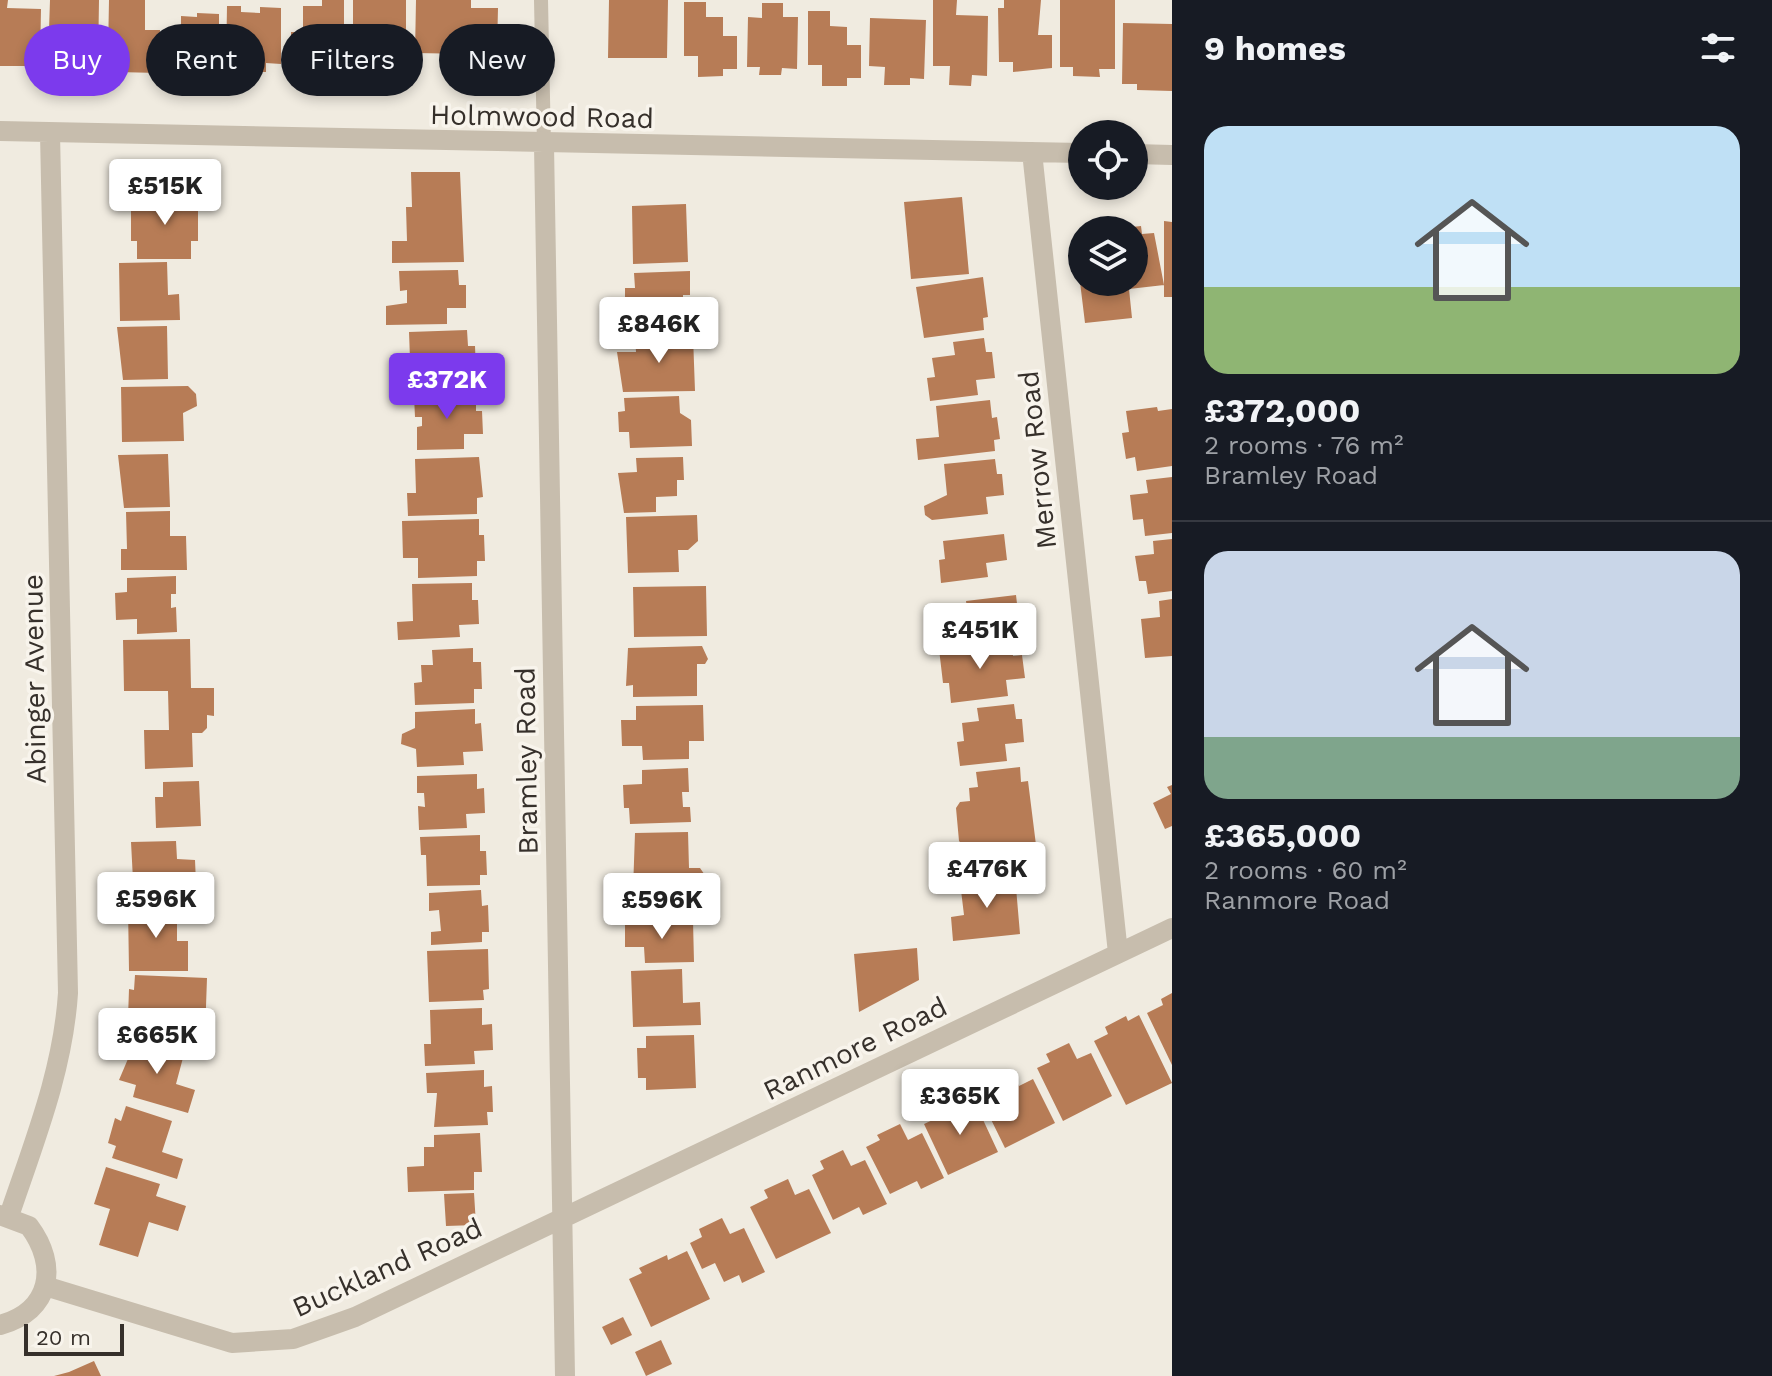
<!DOCTYPE html>
<html lang="en">
<head>
<meta charset="utf-8">
<style>
  body { margin:0; font-family:"Work Sans",sans-serif; background:#20242c; color:#f1f3f6; height:100vh; display:flex; flex-direction:column; font-size:30px; white-space:nowrap }
  * { box-sizing:border-box; margin:0 }
  p { font-size:26px; color:#9ea1a6 }
  .icon { flex:none; width:44px; height:44px; fill:none; stroke:currentColor; stroke-width:2; stroke-linecap:round; stroke-linejoin:round }
  .map { position:relative; flex:1; overflow:hidden }
  .sheet { display:flex; flex-direction:column; background:#171b24; width:600px }
  .sheet>* { flex:none }
  .banner { position:absolute; left:24px; top:24px; width:760px; height:72px; display:flex; gap:16px }
  .controls { position:absolute; left:1068px; top:120px; display:grid; gap:16px }
  .controls a { display:grid; place-items:center; width:80px; height:80px; border-radius:50%; background:#171b24; box-shadow:0 4px 12px #0003; font-size:40px }
  .scale { position:absolute; left:24px; bottom:20px; width:100px; box-sizing:border-box; padding-left:8px; border:4px solid #36302b; border-top:0; font-size:22px; line-height:28px; white-space:nowrap; color:#36302b; -webkit-text-stroke:6px #f8f4ec; paint-order:stroke }
  .price { position:absolute; translate:-50% -68px; padding:0 18px; border-radius:8px; background:#fff; color:#222; font-size:26px; line-height:52px; filter:drop-shadow(0 2px 4px #0008) }
  .price::after { content:''; position:absolute; left:50%; top:48px; width:24px; height:18px; margin-left:-12px; background:inherit; clip-path:polygon(0 0,100% 0,50% 100%) }
  .price.on { background:#7c3aed; color:#fff }
  ul { padding:0; list-style:none }
  li { display:grid; align-content:center; gap:16px; height:424px; padding:0 32px }
  li+li { border-top:2px solid #363941 }
  li span { display:grid; place-items:center; height:248px; border-radius:24px; color:#555 }
  li>.icon { margin-inline-start:auto }
  span .icon { width:144px; height:144px; fill:#fffc; stroke-width:1 }
  li b { font-size:34px }
  h2 { display:flex; justify-content:space-between; align-items:center; height:96px; padding:0 32px; font-size:34px }
  .chip { padding:0 28px; border-radius:36px; background:#171b24; box-shadow:0 4px 12px #0003; font-size:28px; line-height:72px }
  .chip.on { background:#7c3aed; color:#fff }
  main { display:flex; flex:1; min-height:0 }
  .map>svg:first-child { display:block }
</style>
</head>
<body>
<main>
<div class="map">
<svg width="1172" height="1376" viewBox="0 0 1172 1376">
  <rect width="100%" height="100%" fill="#f0ebe0"/>
  <path fill="#b77c56" d="M0,0H8L7,8L41,9L40,61H25V66H0Z
    M50,0H99L98,63L83,62V67L58,66V61L48,60Z
    M109,0H145V30H160L159,73L117,72L118,53H108Z
    M322,0H344V48L327,47V66H303V59L291,60V32H303V6H322Z
    M353,0H406V41H390L389,59H367L368,53H353Z
    M416,0H471V8H498L497,50L471,49V54L415,53Z
    M609,0H668L667,58H608Z
    M933,0H957L956,15L988,16L987,76L972,75L971,86L949,85L950,66H933Z
    M1004,0H1041L1038,35H1052V68L1013,72V62H999L998,8H1004Z
    M1060,0H1115V69H1099L1100,77L1073,76V67H1060Z
    M684,2H706V17H723V36H737V69H723V76L698,77V56H684Z
    M762,3H783V17H798L797,69L782,68L781,75H759L760,67H747L748,17L762,18Z
    M227,6H241V12L260,13V7L281,8V64L266,63V72H239V66H226Z
    M808,11H830V26L847,27V45H861V78H847V86H822V65H808Z
    M197,13L219,14V56H206V72L180,71V65L167,64L168,38L181,39V16L197,17Z
    M870,18L926,20L924,79L910,78V85H884L885,67L869,66Z
    M1123,23L1172,24V91L1137,90V84H1122Z
    M411,172H460L464,262L392,263V241H407L406,207H412Z
    M139,197H198V241H191V259H137V241H131V210H139Z
    M962,197L969,274L911,279L904,202Z
    M686,204L688,262L633,264L632,206Z
    M1164,221L1172,222V297H1164Z
    M1141,226L1142,234L1154,233L1164,285L1129,289L1132,318L1085,323L1080,282H1134V230L1123,228Z
    M167,262L168,295L179,294L180,320L120,321L119,263Z
    M458,270L459,285H466V308H447V324L386,325V306L407,303V290L400,291L399,271Z
    M690,271V295H683V312H662V327L631,328L630,311H625V288H635L634,273Z
    M983,277L988,317L983,318L984,330L924,338L916,287Z
    M167,326L168,379L123,380L117,327Z
    M467,330L468,346H475L476,371H457L458,387L410,389L397,383V374L416,365L415,359H410L409,332Z
    M693,336L695,391L623,392L617,352H636L635,337Z
    M984,338L986,352H992L995,378L976,380L978,395L930,401L927,378L935,377L932,358L955,355L953,342Z
    M188,386L196,394L197,406L183,413L184,441L122,442L121,387Z
    M476,395V411H482L483,434H464V449L417,450V427L422,426V417H415L414,396Z
    M679,396L680,413L691,420L692,446L630,448L629,432H619L618,412L625,411L624,398Z
    M990,400L992,418L997,417L1000,439L994,440L995,451L918,460L916,439L939,437L936,406Z
    M1157,407L1158,411L1172,409V466L1137,471L1135,457L1126,459L1122,433L1129,432L1126,411Z
    M168,454L170,507L124,508L118,455Z
    M479,457L483,497L477,498V514L408,516L407,493H416L415,459Z
    M683,457L684,480H677V496L656,497V512L624,513L618,473L637,472L636,458Z
    M995,459L997,474H1002L1004,495L986,497L988,514L932,520L925,515L924,506L947,495L944,464Z
    M1172,477V533L1145,536L1143,519L1133,520L1130,495L1148,493L1146,480Z
    M170,511V536H186L187,570H121V549H127L126,512Z
    M697,515L698,541L688,550H678L679,572L628,573L626,517Z
    M479,519V535H484L485,561H477V576L418,578V558H403L402,521Z
    M1004,534L1007,560L986,563L988,577L941,583L939,560L945,559L943,541Z
    M1172,539V591L1148,594L1146,581H1139L1135,556L1154,554L1153,541Z
    M176,576V594H171V608L176,607L177,632L137,634V619L116,620L115,593L127,592V578Z
    M472,583V600H478L479,624L459,625L460,637L398,640L397,622L413,621L412,584Z
    M706,586L707,636L634,637L633,587Z
    M1016,595L1019,621L1013,622L1015,633L963,639L961,623H969L966,601Z
    M1172,599V656L1145,658L1141,619L1160,617L1159,601Z
    M190,639L191,688H214V716L207,715V728L202,733H192L193,767L145,769L144,730H169L168,691H124L123,640Z
    M1012,641L1013,656L1022,655L1025,678L1006,680L1008,696L951,703L949,683H943L939,649Z
    M702,646L708,659L705,664H697V696L633,697V685L626,686L628,648Z
    M473,648V662H481L482,689H474V703L415,705L414,683L422,682L421,665H433L432,650Z
    M1014,704L1016,719H1022L1024,742L1005,744L1007,761L960,766L957,742L964,741L962,723L979,721L977,708Z
    M703,705L704,741H689V759L643,760L642,746H622L621,720H636V706Z
    M475,709V724L481,723L483,751L463,752L464,765L417,767L416,749L401,744L402,734L415,728V712Z
    M1020,767L1021,782L1028,781L1037,853L1026,854L1027,866L986,871L985,859H976L974,846L965,847L959,841L956,808L960,802L970,801L969,788L978,787L976,772Z
    M688,768L689,792H682L683,807H690L691,822L630,824L629,808H624L623,785L642,784V770Z
    M477,774V789L484,788L485,813L466,814L467,828L419,830L418,806L425,807L424,793H417V776Z
    M199,781L201,826L156,828L155,797H163V782Z
    M1172,785V826L1165,829L1153,803L1171,794L1167,787Z
    M688,832L689,868H700L709,881L703,888H684V902H649L648,890H633L635,833Z
    M480,835V851H486L487,875H480V885L427,886L426,855H421L420,837Z
    M176,841L177,859L195,860L196,883L178,884L179,901L127,902V880H133L131,842Z
    M1015,876L1020,934L953,941L951,917L964,915L960,882Z
    M481,890L482,906L488,905L489,932H482V942L431,945V932L441,931L439,910L429,911V893Z
    M128,906H177V941H188V971H129Z
    M693,921L694,962L645,963L644,947H625V923Z
    M917,948L919,980L859,1012L854,954Z
    M488,949L489,989L483,990L484,1000L429,1002L427,951Z
    M682,969L683,1003L700,1002L701,1025L633,1027L631,971Z
    M135,975L207,978L205,1035L147,1033L148,1027H133V1018H128L129,989L134,990Z
    M1172,993V1065L1147,1013L1163,1005L1161,999Z
    M482,1008V1025L492,1024L493,1050L474,1051L475,1064L425,1066L424,1044H431L430,1010Z
    M1139,1015L1172,1083L1126,1105L1094,1041L1108,1034L1105,1027L1126,1016L1128,1021Z
    M694,1035L696,1088L646,1090V1078H638L637,1048H646V1036Z
    M136,1040L184,1054L176,1084L195,1090L188,1113L133,1097L136,1085L119,1080Z
    M1069,1043L1077,1059L1091,1053L1112,1096L1063,1121L1037,1068L1050,1062L1046,1054Z
    M1011,1069L1019,1086L1033,1079L1055,1123L1005,1148L979,1095L992,1089L988,1081Z
    M484,1070V1087L492,1086L493,1112H487L488,1125L434,1127L437,1093H427L426,1073Z
    M956,1099L964,1116L978,1109L998,1152L948,1175L924,1124L937,1118L933,1110Z
    M126,1106L172,1121L162,1152L183,1159L177,1179L112,1158L116,1146L108,1143L115,1118L121,1121Z
    M900,1124L908,1140L922,1133L944,1178L921,1189L917,1181L890,1194L866,1147L880,1140L877,1135Z
    M480,1133L482,1172H474V1190L408,1192L407,1167L424,1166V1147H434V1135Z
    M843,1150L851,1166L865,1160L887,1204L863,1215L859,1207L833,1220L812,1175L824,1169L820,1161Z
    M106,1167L160,1184L156,1196L186,1206L178,1231L149,1222L138,1257L99,1245L110,1209L94,1204Z
    M788,1179L795,1195L809,1189L831,1233L776,1259L750,1207L768,1198L764,1190Z
    M474,1193L476,1225L446,1226L444,1194Z
    M722,1218L730,1234L744,1228L765,1272L742,1283L739,1275L724,1282L715,1263L702,1269L690,1243L702,1237L699,1229Z
    M687,1251L710,1299L651,1327L629,1279L642,1273L639,1268L667,1255L668,1260Z
    M623,1317L632,1335L611,1345L602,1327Z
    M661,1340L672,1364L646,1376L635,1352Z
    M94,1361L101,1376H54L69,1372Z"/>
  <g fill="none" stroke-linecap="round" stroke-linejoin="round">
    <path stroke="#c7bdad" stroke-width="14" d="M541,0L544,145"/>
    <path stroke="#c7bdad" stroke-width="20" d="M0,131L1082,153
      M544,145L565,1376
      M1032,152L1118,953
      M1134,154L1172,155
      M0,1215L29,1226C59,1266 51,1311 0,1325
      M9,1216C34,1142 63,1071 68,993L50,133
      M45,1286L232,1343L293,1339L355,1317L1172,928"/>
  </g>
  <g text-anchor="middle" stroke-width="7" stroke-linejoin="round" paint-order="stroke">
    <g font-size="28" fill="#36302b" stroke="#f8f4ec">
      <text transform="translate(542 116) rotate(1)" y="10">Holmwood Road</text>
      <text transform="translate(1037 460) rotate(-96)" y="10">Merrow Road</text>
      <text transform="translate(34 679) rotate(-91)" y="10">Abinger Avenue</text>
      <text transform="translate(526 761) rotate(-91)" y="10">Bramley Road</text>
      <text transform="translate(855 1048) rotate(-26)" y="10">Ranmore Road</text>
      <text transform="translate(387 1267) rotate(-24)" y="10">Buckland Road</text>
    </g>
  </g>
</svg>
<div class="controls">
<a><svg class="icon" aria-label="locate" viewBox="0 0 24 24"><circle cx="12" cy="12" r="6"/><path d="M12 2v4M12 18v4M2 12h4M18 12h4"/></svg></a>
<a><svg class="icon" aria-label="layers" viewBox="0 0 24 24"><path d="M12 4l9 5-9 5-9-5zM3 14l9 5 9-5"/></svg></a>
</div>
<div class="scale">20 m</div>
<b class="price" style="left:165px;top:227px">£515K</b>
<b class="price" style="left:659px;top:365px">£846K</b>
<b class="price on" style="left:447px;top:421px">£372K</b>
<b class="price" style="left:980px;top:671px">£451K</b>
<b class="price" style="left:987px;top:910px">£476K</b>
<b class="price" style="left:156px;top:940px">£596K</b>
<b class="price" style="left:662px;top:941px">£596K</b>
<b class="price" style="left:157px;top:1076px">£665K</b>
<b class="price" style="left:960px;top:1137px">£365K</b>
<div class="banner">
<a class="chip on">Buy</a>
<a class="chip">Rent</a>
<a class="chip">Filters</a>
<a class="chip">New</a>
</div>
</div>
<section class="sheet">
<h2>9 homes<svg class="icon" aria-label="filters" viewBox="0 0 24 24"><path d="M4 7h16M4 17h16"/><circle cx="9" cy="7" r="2"/><circle cx="15" cy="17" r="2"/></svg></h2>
<ul>
<li><span style="background:linear-gradient(#bfe0f5 65%,#8fb573 0)"><svg class="icon" aria-label="home" viewBox="0 0 24 24"><path d="M3 11l9-7 9 7M6 9v11h12V9"/></svg></span><div><b>£372,000</b><p>2 rooms · 76 m²</p><p>Bramley Road</p></div></li>
<li><span style="background:linear-gradient(#c9d6e8 75%,#7fa58c 0)"><svg class="icon" aria-label="home" viewBox="0 0 24 24"><path d="M3 11l9-7 9 7M6 9v11h12V9"/></svg></span><div><b>£365,000</b><p>2 rooms · 60 m²</p><p>Ranmore Road</p></div></li>
</ul>
</section>
</main>
</body>
</html>
